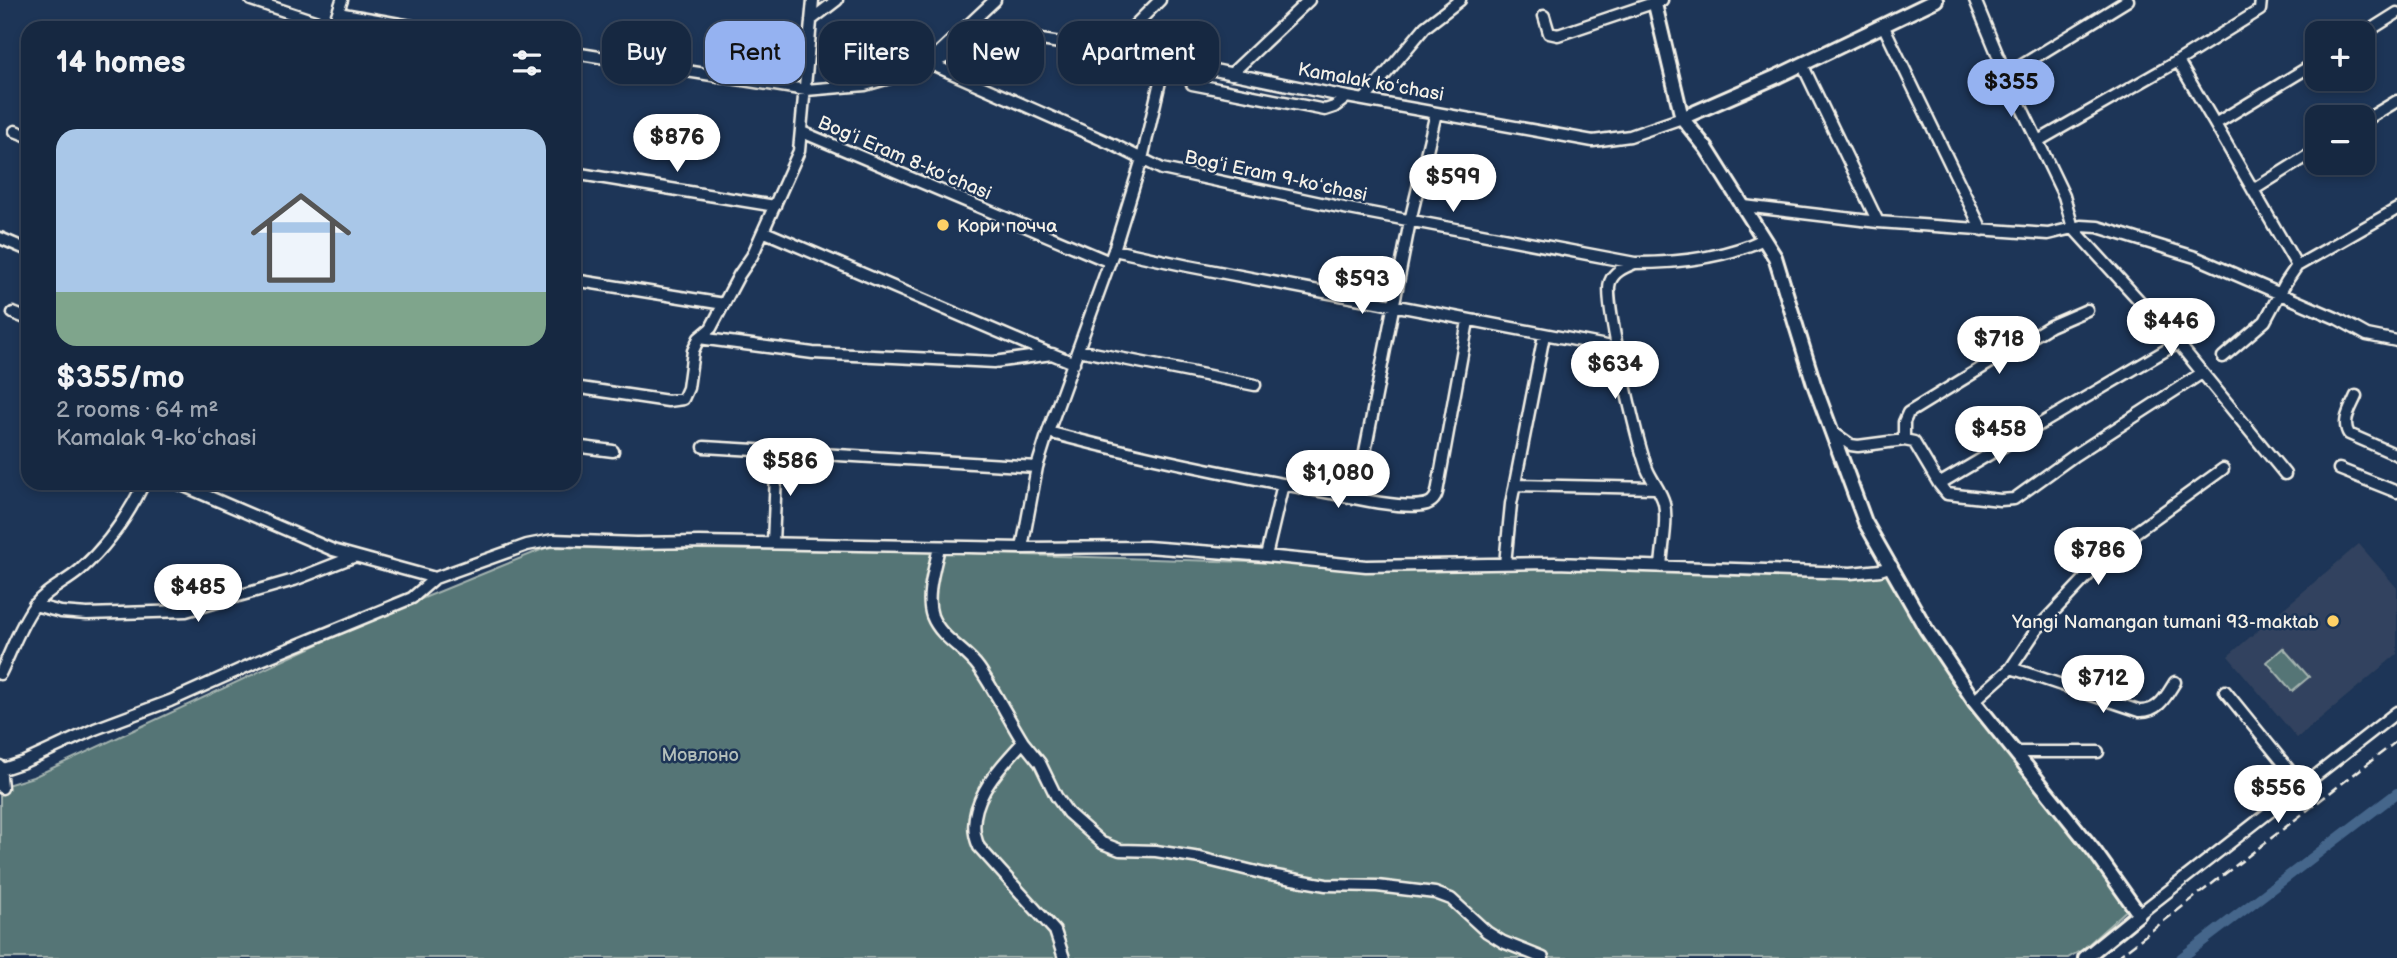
<!DOCTYPE html>
<html lang="en">
<head>
<meta charset="utf-8">
<style>
  body { margin:0; font-family:"Balsamiq Sans",sans-serif; background:#23344c; color:#f1f3f6; height:100vh; display:flex; flex-direction:column; font-size:26px; white-space:nowrap }
  * { box-sizing:border-box; margin:0 }
  p { font-size:23px; color:#9ea6b1 }
  .icon { flex:none; width:38px; height:38px; fill:none; stroke:currentColor; stroke-width:2; stroke-linecap:round; stroke-linejoin:round }
  .map { position:relative; flex:1; overflow:hidden }
  .drawer { position:absolute; left:21px; top:21px; width:560px; height:469px; display:flex; flex-direction:column; background:#162841; border-radius:21px; box-shadow:0 4px 10px #0003,0 0 0 2px #35445a }
  .drawer>* { flex:none }
  .guide { position:absolute; left:602px; top:21px; width:665px; height:63px; display:flex; gap:14px }
  .controls { position:absolute; left:2305px; top:21px; display:grid; gap:14px }
  .controls a { display:grid; place-items:center; width:70px; height:70px; border-radius:14px; background:#162841; box-shadow:0 4px 10px #0003,0 0 0 2px #35445a; font-size:35px }
  .price { position:absolute; translate:-50% -60px; padding:0 16px; border-radius:24px; background:#fff; color:#222; font-size:23px; line-height:46px; filter:drop-shadow(0 2px 4px #0008) }
  .price::after { content:''; position:absolute; left:50%; top:42px; width:21px; height:16px; margin-left:-10px; background:inherit; clip-path:polygon(0 0,100% 0,50% 100%) }
  .price.active { background:#95b2f1; color:#111 }
  ul { padding:0; list-style:none }
  li { display:grid; align-content:center; gap:14px; height:371px; padding:0 35px }
  li+li { border-top:2px solid #35445a }
  li span { display:grid; place-items:center; height:217px; border-radius:21px; color:#555 }
  li>.icon { margin-inline-start:auto }
  span .icon { width:126px; height:126px; fill:#fffc; stroke-width:1 }
  li b { font-size:30px }
  h2 { display:flex; justify-content:space-between; align-items:center; height:84px; padding:0 35px; font-size:30px }
  .chip { padding:0 24px; border-radius:21px; background:#162841; box-shadow:0 4px 10px #0003,0 0 0 2px #35445a; font-size:24px; line-height:63px }
  .chip.active { background:#95b2f1; color:#111 }
  .map>svg:first-child { display:block }
</style>
</head>
<body>
<div class="map">
<svg width="2397" height="958" viewBox="0 0 2397 958">
  <rect width="100%" height="100%" fill="#1d3557"/>
  <filter id="ink" filterUnits="userSpaceOnUse"><feTurbulence type="fractalNoise" baseFrequency=".0143" numOctaves="2"/><feDisplacementMap in="SourceGraphic" scale="14" xChannelSelector="R" yChannelSelector="G"/><feConvolveMatrix kernelMatrix="1 2 1 2 8 2 1 2 1" color-interpolation-filters="sRGB"/></filter>
  <g filter="url(#ink)">
    <path fill="#33435e" d="M2359,544L2397,588V654L2297,738L2228,656Z"/>
    <path fill="#547576" stroke="#a4b3af" stroke-width="2" d="M548,547L933,552L1436,568L1530,562L1889,572L2131,906L2083,949L2068,958H0V787L33,777L370,620Z
      M2283,648L2309,677L2292,691L2267,662Z"/>
    <g fill="none" stroke-linecap="round" stroke-linejoin="round">
      <path stroke="#45668b" stroke-width="10" d="M2181,958L2397,793"/>
      <defs>
        <path id="minor" d="M251,0L333,27
          M1975,0L2006,75L2064,196L2073,228L2178,343L2285,474
          M338,13L422,28
          M1544,16L1549,33L1558,35L1662,0
          M336,18L342,0
          M811,20L837,0
          M1883,25L1982,230
          M2362,35L2397,13
          M1110,50L1160,0
          M574,53L806,90L865,85L921,69L972,44L989,39L1029,38L1165,60L1347,97L1593,141L1630,136L1682,118
          M2178,61L2260,10L2261,0
          M929,62L995,0
          M2317,62L2215,124L2297,266L2397,209
          M931,64L1114,145L1162,169L1344,208L1635,263C1678,263 1725,258 1764,239
          M1802,64L1878,222
          M1231,74L1309,0
          M2006,75L2128,0
          M1192,84L1325,110L1334,107L1347,97
          M1364,100L1425,27L1460,0
          M2362,122L2397,101
          M15,131L28,136
          M802,132L1110,262
          M2038,141L2178,61L2215,124
          M574,173L775,206
          M2253,190L2317,150
          M1744,206L1878,222L2048,234L2081,226L2098,227L2195,257L2338,319L2367,335L2397,341
          M765,232L1048,353
          M0,238L28,250
          M1114,250L1188,266L1617,348
          M1635,263C1625,267 1614,271 1610,282C1603,301 1638,444 1647,469C1652,481 1661,491 1664,503C1668,522 1662,547 1661,567
          M574,280L724,304
          M13,313L28,319
          M699,338L813,353L994,362L1052,354L1074,363
          M1078,350L1255,385
          M2223,357L2265,321L2286,282L2297,266
          M574,387L668,401L683,399L688,388L693,351L699,338L711,328L739,275L752,256L799,151L813,0
          M2356,396C2351,408 2341,422 2349,434L2397,455
          M1831,431L1851,445L1858,446L1904,440L1914,442L1939,484L2178,343
          M1048,432C1141,457 1236,476 1331,493C1352,498 1407,510 1427,504C1435,501 1437,495 1438,487L1468,321
          M1904,440V422L1908,413L2050,326L2087,310
          M574,446L613,451
          M704,447L1037,467
          M2339,469L2397,492
          M177,483L333,550L435,578L527,545L553,540L636,543L699,542L1022,548L1147,547L1266,556L1366,566L1555,563L1851,573L1880,570L1892,566
          M1939,484L1947,494L2000,500L2014,499L2075,455L2202,373
          M1515,485L1655,488
          M1356,498L1410,221L1436,113
          M773,543L777,452
          M939,547C935,567 925,596 932,616C941,639 966,649 979,668C995,691 1008,718 1023,742
          M1022,548L1037,467L1048,432L1114,250L1142,159L1165,60
          M1266,556L1283,484
          M1505,564L1511,504L1544,335
          M34,605L61,612L87,614L186,611L294,580L353,557
          M2011,668L2139,711C2159,712 2166,696 2175,682
          M0,674C11,652 19,627 34,606C46,590 65,583 80,570C108,545 128,516 144,483
          M2225,691L2303,787
          M1974,701L2011,668L2037,629L2115,547L2223,469
          M2015,752H2098
          M0,766L2,788
          M0,770L24,762L95,729L170,701L259,661L412,598L435,578
          M2139,914L2397,712
          M1064,958L1055,931L979,847C961,808 998,769 1023,742L1040,763L1056,796L1068,813L1102,843L1120,850L1156,851L1200,858L1265,874L1326,885L1377,886L1435,893L1451,899L1487,932L1503,942L1543,958"/>
        <path id="tertiary" d="M1654,0L1682,118L1707,149L1775,257L1814,384L1865,522L1926,629L1974,701L2095,852L2139,914L2085,958
          M1682,118L1778,76L1936,0"/>
      </defs>
      <use href="#minor" stroke="#f4f1e8" stroke-width="15"/>
      <use href="#tertiary" stroke="#f4f1e8" stroke-width="18"/>
      <use href="#minor" stroke="#1d3557" stroke-width="10"/>
      <use href="#tertiary" stroke="#1d3557" stroke-width="12"/>
      <path stroke="#f4f1e8" stroke-width="2.5" stroke-dasharray="10 5" stroke-linecap="butt" d="M2116,958L2397,741"/>
    </g>
  </g>
  <g fill="#ffd166" stroke="#1d3557" stroke-width="2.5">
    <circle cx="943" cy="225" r="7"/>
    <circle cx="2333" cy="621" r="7"/>
  </g>
  <g text-anchor="middle" stroke-width="5" stroke-linejoin="round" paint-order="stroke">
    <g font-size="19" fill="#f4f1e8" stroke="#1d3557">
      <text transform="translate(1371 81) rotate(10)" y="7">Kamalak koʻchasi</text>
      <text transform="translate(905 157) rotate(23)" y="7">Bogʻi Eram 8-koʻchasi</text>
      <text transform="translate(1276 175) rotate(12)" y="7">Bogʻi Eram 9-koʻchasi</text>
    </g>
    <g font-size="19" fill="#f4f1e8" stroke="#1d3557" text-anchor="start">
      <text x="957" y="232">Кори почча</text>
      <text x="2319" y="628" text-anchor="end">Yangi Namangan tumani 93-maktab</text>
    </g>
    <g font-size="19" fill="#b4bfba" stroke="#1d3557">
      <text x="700" y="761">Мовлоно</text>
    </g>
  </g>
</svg>
<div class="controls">
<a>+</a>
<a>−</a>
</div>
<b class="price active" style="left:2011px;top:119px">$355</b>
<b class="price" style="left:677px;top:174px">$876</b>
<b class="price" style="left:1453px;top:214px">$599</b>
<b class="price" style="left:1362px;top:316px">$593</b>
<b class="price" style="left:2171px;top:358px">$446</b>
<b class="price" style="left:1999px;top:376px">$718</b>
<b class="price" style="left:1615px;top:401px">$634</b>
<b class="price" style="left:1999px;top:466px">$458</b>
<b class="price" style="left:790px;top:498px">$586</b>
<b class="price" style="left:1338px;top:510px">$1,080</b>
<b class="price" style="left:2098px;top:587px">$786</b>
<b class="price" style="left:198px;top:624px">$485</b>
<b class="price" style="left:2103px;top:715px">$712</b>
<b class="price" style="left:2278px;top:825px">$556</b>
<div class="guide">
<a class="chip">Buy</a>
<a class="chip active">Rent</a>
<a class="chip">Filters</a>
<a class="chip">New</a>
<a class="chip">Apartment</a>
</div>
<section class="drawer">
<h2>14 homes<svg class="icon" aria-label="filters" viewBox="0 0 24 24"><path d="M4 7h16M4 17h16"/><circle cx="9" cy="7" r="2"/><circle cx="15" cy="17" r="2"/></svg></h2>
<ul>
<li><span style="background:linear-gradient(#a9c7e8 75%,#7fa58c 0)"><svg class="icon" aria-label="home" viewBox="0 0 24 24"><path d="M3 11l9-7 9 7M6 9v11h12V9"/></svg></span><div><b>$355/mo</b><p>2 rooms · 64 m²</p><p>Kamalak 9-koʻchasi</p></div></li>
</ul>
</section>
</div>
</body>
</html>
